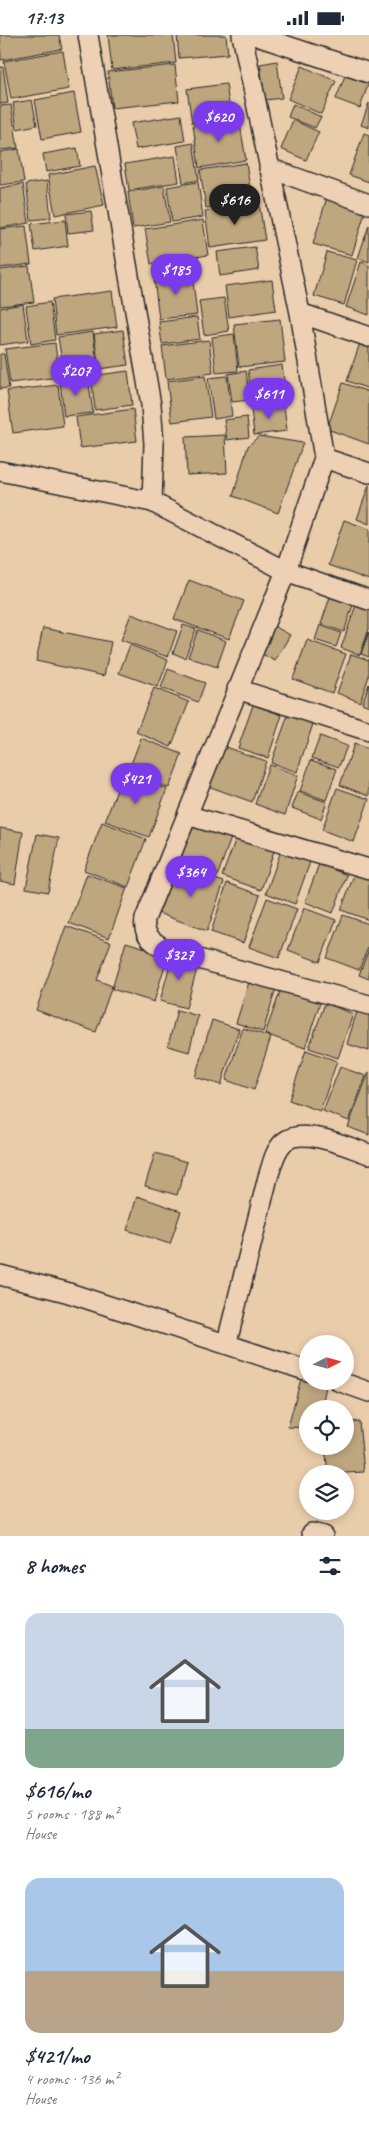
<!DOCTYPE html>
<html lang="en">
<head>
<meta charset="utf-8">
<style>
  body { margin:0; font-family:Caveat,sans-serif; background:#f2f2f3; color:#1f2937; height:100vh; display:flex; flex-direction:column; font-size:19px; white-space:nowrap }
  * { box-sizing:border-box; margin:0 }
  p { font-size:16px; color:#747a83 }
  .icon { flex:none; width:28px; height:28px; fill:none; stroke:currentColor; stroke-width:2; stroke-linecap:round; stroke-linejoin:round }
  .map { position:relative; height:1501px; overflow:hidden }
  .side { display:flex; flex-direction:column; background:#fff; flex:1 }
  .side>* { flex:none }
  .needle { width:32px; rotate:84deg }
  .fabs { position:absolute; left:299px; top:1300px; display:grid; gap:10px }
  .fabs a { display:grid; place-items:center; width:55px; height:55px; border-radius:50%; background:#fff; box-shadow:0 2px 8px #0003; font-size:25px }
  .price { position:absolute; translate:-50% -42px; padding:0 11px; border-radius:18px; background:#7c3aed; color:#fff; font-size:16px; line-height:32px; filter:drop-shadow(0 1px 2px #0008) }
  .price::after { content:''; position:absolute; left:50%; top:30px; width:15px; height:11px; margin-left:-8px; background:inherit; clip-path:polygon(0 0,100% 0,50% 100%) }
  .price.selected { background:#222; color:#fff }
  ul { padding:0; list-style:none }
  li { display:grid; align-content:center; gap:10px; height:265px; padding:0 25px }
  li span { display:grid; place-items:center; height:155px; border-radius:15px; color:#555 }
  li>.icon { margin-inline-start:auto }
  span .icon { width:90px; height:90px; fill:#fffc; stroke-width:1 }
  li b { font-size:21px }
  h2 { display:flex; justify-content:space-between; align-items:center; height:60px; padding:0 25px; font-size:21px }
  .status { display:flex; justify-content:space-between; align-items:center; height:35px; padding:0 25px; background:#fff; direction:ltr }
  .status svg { height:14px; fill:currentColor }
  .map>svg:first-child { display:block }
</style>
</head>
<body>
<div class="status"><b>17:13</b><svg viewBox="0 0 49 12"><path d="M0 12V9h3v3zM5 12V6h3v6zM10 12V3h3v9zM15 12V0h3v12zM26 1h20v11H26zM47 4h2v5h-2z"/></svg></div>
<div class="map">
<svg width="369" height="1501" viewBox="0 0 369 1501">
  <rect width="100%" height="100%" fill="#e9ccaa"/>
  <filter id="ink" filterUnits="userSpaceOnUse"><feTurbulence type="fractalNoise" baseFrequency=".02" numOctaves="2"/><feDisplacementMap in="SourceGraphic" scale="10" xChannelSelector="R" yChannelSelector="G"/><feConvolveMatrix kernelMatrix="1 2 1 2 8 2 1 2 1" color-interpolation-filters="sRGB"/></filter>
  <g filter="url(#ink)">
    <path fill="#bea67f" stroke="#2b2b2b" d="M0,0H59L62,14L1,25Z
      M108,0H173L176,28L112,35Z
      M177,0H226L228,19L179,23Z
      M63,16L69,54L11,64L4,26Z
      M277,26L282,63L265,65L260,29Z
      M175,30L179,66L112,73L108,37Z
      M302,31L336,46L321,79L288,64Z
      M0,32H3L8,68L0,69Z
      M346,38L369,47L360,73L336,64Z
      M226,49L231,83L192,88L187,54Z
      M74,58L81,97L42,104L35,65Z
      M32,65L37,90L17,94L13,68Z
      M369,68V93L361,90Z
      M293,69L321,82L315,93L288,82Z
      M11,70L18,113L0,115V71Z
      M181,80L185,106L136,114L131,88Z
      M239,83L246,125L199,133L193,90Z
      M293,85L319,97L306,125L281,114Z
      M364,98L369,100V147L349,140Z
      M193,108L199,145L183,148L177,111Z
      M77,113L80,131L46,137L43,119Z
      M19,114L24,147L0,150V117Z
      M175,121L179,147L129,155L125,129Z
      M246,128L252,166L206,173L200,135Z
      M95,131L104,170L55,180L48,140Z
      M47,146L51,183L31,185L26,149Z
      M198,147L203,182L172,187L167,152Z
      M23,149L29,188L0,193V153Z
      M164,151L170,187L133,193L128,157Z
      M327,162L366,174L352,220L313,209Z
      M259,168L265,205L210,213L205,176Z
      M91,176L94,195L68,198L66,179Z
      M65,185L68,211L35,216L31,189Z
      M203,185L208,220L151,229L145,194Z
      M369,190V227L358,223Z
      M26,191L31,229L0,233V194Z
      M255,212L259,235L220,241L217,217Z
      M327,217L357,225L344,270L314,261Z
      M361,227L369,230V280L346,272Z
      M29,231L34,267L0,271V235Z
      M192,238L197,280L159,284L154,243Z
      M272,245L276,275L229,282L225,251Z
      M112,256L117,292L56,300L52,264Z
      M224,263L229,296L204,300L199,266Z
      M50,267L55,305L31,309L26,271Z
      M23,269L28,306L0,310V273Z
      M197,282L200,304L162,309L159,287Z
      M280,284L285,327L239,332L234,289Z
      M123,295L128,330L99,334L94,299Z
      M93,297L98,336L64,340L58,302Z
      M234,299L238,336L216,338L212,302Z
      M362,302L369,304V354L347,346Z
      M209,305L213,338L166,344L162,311Z
      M55,308L59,342L10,348L5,314Z
      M0,319H4L9,353L0,354Z
      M282,330L287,367L253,372L248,335Z
      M128,336L132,370L95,375L91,341Z
      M246,336L250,365L232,367L228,339Z
      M205,341L211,382L172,387L167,346Z
      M227,341L232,381L214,384L208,343Z
      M88,342L93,378L64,381L60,346Z
      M343,348L369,357V409L327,394Z
      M58,350L63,391L13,398L7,356Z
      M284,370L287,396L254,400L251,374Z
      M133,374L137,406L80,413L76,382Z
      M247,382L249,402L227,405L224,385Z
      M225,400L227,438L187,440L185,402Z
      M259,401L303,408L278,478L233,461L248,411Z
      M369,450V489L357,484Z
      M344,485L369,494V545L328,530Z
      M189,545L244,566L229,604L174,584Z
      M331,559L354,567L344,597L321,589Z
      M356,570L369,575V594L360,620L341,613Z
      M131,579L177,596L168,622L121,605Z
      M183,590L196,594L185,623L173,618Z
      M272,590L290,600L275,626L257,616Z
      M320,590L341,598L336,612L315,605Z
      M43,593L111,607L104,641L36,626Z
      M198,595L226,606L217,632L188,622Z
      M369,597V622L361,619Z
      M307,605L346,619L332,658L293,644Z
      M130,610L168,625L158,652L119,638Z
      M351,619L369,625V641L360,667L337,658Z
      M168,634L205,648L198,667L161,653Z
      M369,649V671L362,668Z
      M154,653L189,667L171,712L136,697Z
      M253,670L282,680L268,723L238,713Z
      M288,680L313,689L297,737L271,728Z
      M320,701L347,711L339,732L312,723Z
      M141,703L182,719L169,753L128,737Z
      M354,709L369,714V761L340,750Z
      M222,711L266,726L252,767L208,751Z
      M311,725L337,734L326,765L300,756Z
      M269,730L298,740L285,780L255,769Z
      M124,737L167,754L149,802L105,786Z
      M337,753L369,764L354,807L322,795Z
      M298,757L327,767L321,784L292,773Z
      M102,787L146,804L128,852L84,835Z
      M188,788L231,803L217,842L175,827Z
      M0,793L23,797L15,849L0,846Z
      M37,799L59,803L48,857L26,853Z
      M236,803L274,816L261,855L222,841Z
      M281,816L310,827L295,869L266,858Z
      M319,829L347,840L333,878L305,867Z
      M174,830L224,847L207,896L158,878Z
      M355,837L369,842V885L341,875Z
      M87,839L127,853L109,903L69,888Z
      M227,848L260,860L243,908L211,897Z
      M267,863L297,874L279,923L249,912Z
      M304,873L336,885L320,927L288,915Z
      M343,880L369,889V910L359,935L327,923Z
      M66,891L111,907L97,945L112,951L96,997L36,975Z
      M126,907L168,920L154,967L112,954Z
      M369,914V944L359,940Z
      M173,919L199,927L186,973L160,966Z
      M250,944L276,953L263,997L236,988Z
      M281,954L320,968L305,1013L265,999Z
      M325,968L353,979L338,1023L309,1013Z
      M358,973L369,976V1016L347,1009Z
      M177,975L198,981L189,1017L168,1011Z
      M212,985L239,994L221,1050L195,1042Z
      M243,993L271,1002L254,1055L226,1045Z
      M306,1015L337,1026L320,1076L289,1065Z
      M340,1032L366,1041L349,1086L323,1076Z
      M369,1037V1100L348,1092Z
      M155,1118L187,1127L177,1160L145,1151Z
      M137,1161L181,1176L170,1209L127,1195Z
      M302,1340L308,1341V1346L327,1347L321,1374H308V1393L288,1392Z
      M359,1386L364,1437L328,1439L325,1411H345V1388Z"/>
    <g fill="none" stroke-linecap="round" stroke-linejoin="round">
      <defs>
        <path id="street" d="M88,0L151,370L154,409L152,467
          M242,0L300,278L324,423L286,536L145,884C142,901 155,909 169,916L369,970
          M254,0L369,38
          M269,133L369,169
          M300,278L369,302
          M324,423L369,438
          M0,436L152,467L286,536L369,565
          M237,654L369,696
          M187,780L369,834
          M0,1240L66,1257L308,1336
          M227,1307L268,1142C272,1131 274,1116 284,1107C302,1091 348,1112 369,1119
          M338,1346L369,1357
          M312,1498L323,1501"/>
      </defs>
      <use href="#street" stroke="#2b2b2b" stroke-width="22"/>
      <use href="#street" stroke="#eed0b5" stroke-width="19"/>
    </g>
  </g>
</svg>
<div class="fabs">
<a><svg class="needle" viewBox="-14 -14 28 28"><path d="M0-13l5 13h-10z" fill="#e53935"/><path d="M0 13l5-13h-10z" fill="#747a83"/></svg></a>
<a><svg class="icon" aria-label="locate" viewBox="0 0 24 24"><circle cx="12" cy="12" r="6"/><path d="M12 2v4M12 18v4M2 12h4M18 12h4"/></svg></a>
<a><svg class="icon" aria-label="layers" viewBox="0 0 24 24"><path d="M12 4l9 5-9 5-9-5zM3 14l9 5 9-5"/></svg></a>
</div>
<b class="price" style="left:219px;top:108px">$620</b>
<b class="price selected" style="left:235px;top:191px">$616</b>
<b class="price" style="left:176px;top:261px">$185</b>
<b class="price" style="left:76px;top:362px">$207</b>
<b class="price" style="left:269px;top:385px">$611</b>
<b class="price" style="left:136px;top:770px">$421</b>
<b class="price" style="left:191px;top:863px">$364</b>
<b class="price" style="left:179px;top:946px">$327</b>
</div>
<section class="side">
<h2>8 homes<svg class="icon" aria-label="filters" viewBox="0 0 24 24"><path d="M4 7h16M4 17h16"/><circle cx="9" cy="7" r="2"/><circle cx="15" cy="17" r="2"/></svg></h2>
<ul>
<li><span style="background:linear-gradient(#c9d6e8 75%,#7fa58c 0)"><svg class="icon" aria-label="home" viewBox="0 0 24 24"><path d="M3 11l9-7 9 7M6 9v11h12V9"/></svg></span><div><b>$616/mo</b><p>5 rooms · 188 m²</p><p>House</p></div></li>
<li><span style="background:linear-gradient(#a9c7e8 60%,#b9a48a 0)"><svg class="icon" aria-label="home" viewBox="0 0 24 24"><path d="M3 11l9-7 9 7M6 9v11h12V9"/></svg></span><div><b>$421/mo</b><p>4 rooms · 136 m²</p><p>House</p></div></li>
</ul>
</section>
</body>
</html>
